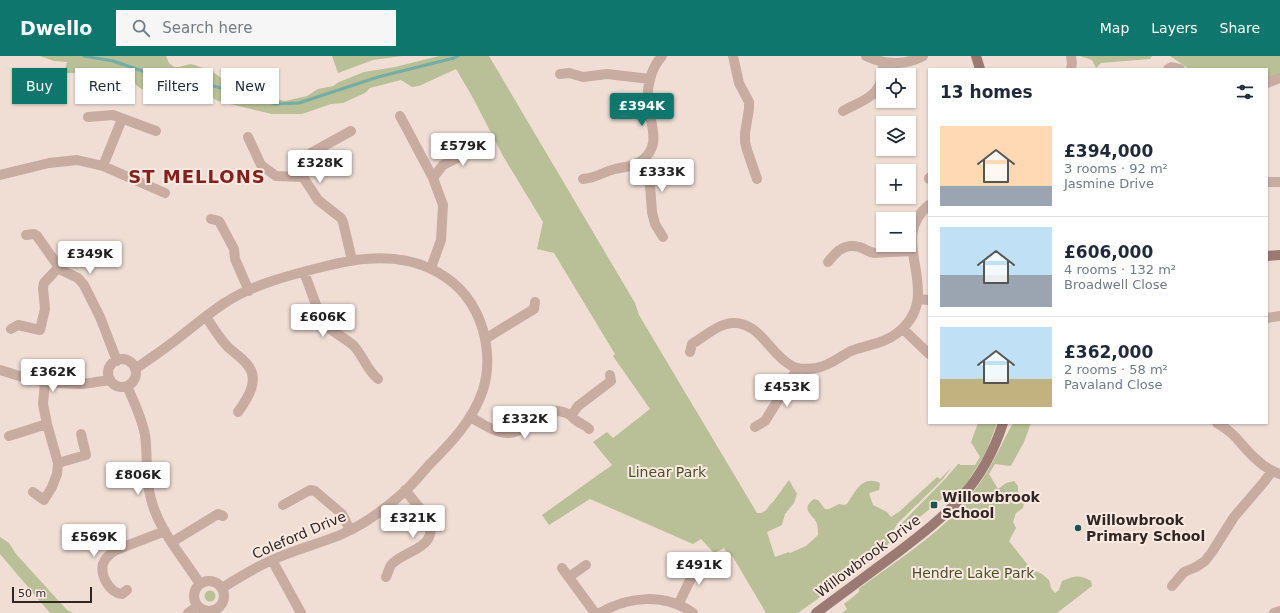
<!DOCTYPE html>
<html lang="en">
<head>
<meta charset="utf-8">
<style>
  body { margin:0; font-family:"DejaVu Sans",sans-serif; background:#f6f6f7; color:#1f2937; height:100vh; display:flex; flex-direction:column; font-size:15px; white-space:nowrap }
  * { box-sizing:border-box; margin:0 }
  p { font-size:13px; color:#747a83 }
  .icon { flex:none; width:22px; height:22px; fill:none; stroke:currentColor; stroke-width:2; stroke-linecap:round; stroke-linejoin:round }
  .map { position:relative; flex:1; overflow:hidden }
  .panel { position:absolute; left:928px; top:12px; width:340px; height:356px; display:flex; flex-direction:column; background:#fff; border-radius:0px; box-shadow:0 1px 3px #0004 }
  .panel>* { flex:none }
  .top-card { position:absolute; left:12px; top:12px; width:380px; height:36px; display:flex; gap:8px }
  .controls { position:absolute; left:876px; top:12px; display:grid; gap:8px }
  .controls a { display:grid; place-items:center; width:40px; height:40px; border-radius:0px; background:#fff; box-shadow:0 1px 3px #0004; font-size:20px }
  .scale { position:absolute; left:12px; bottom:10px; width:80px; box-sizing:border-box; padding-left:4px; border:2px solid #322624; border-top:0; font-size:11px; line-height:14px; white-space:nowrap; color:#322624; -webkit-text-stroke:3px #f9e9e1; paint-order:stroke }
  .price { position:absolute; translate:-50% -34px; padding:0 9px; border-radius:4px; background:#fff; color:#222; font-size:13px; line-height:26px; filter:drop-shadow(0 1px 2px #0008) }
  .price::after { content:''; position:absolute; left:50%; top:24px; width:12px; height:9px; margin-left:-6px; background:inherit; clip-path:polygon(0 0,100% 0,50% 100%) }
  .price.on { background:#0f766e; color:#fff }
  ul { padding:0; list-style:none }
  li { display:flex; align-items:center; gap:12px; height:100px; padding:0 12px }
  li+li { border-top:1px solid #e0e1e3 }
  li span { display:grid; place-items:center; flex:none; width:112px; height:80px; border-radius:0px; color:#555 }
  li>.icon { margin-inline-start:auto }
  span .icon { width:48px; height:48px; fill:#fffc; stroke-width:1 }
  li b { font-size:17px }
  h2 { display:flex; justify-content:space-between; align-items:center; height:48px; padding:0 12px; font-size:17px }
  .tag { padding:0 14px; border-radius:0px; background:#fff; box-shadow:0 1px 3px #0004; font-size:14px; line-height:36px }
  .tag.on { background:#0f766e; color:#fff }
  header { display:flex; align-items:center; gap:24px; box-sizing:border-box; height:56px; padding:0 20px; background:#0f766e; color:#fff }
  header strong { font-size:19px }
  nav { display:flex; gap:22px; margin-inline-start:auto; font-size:14px }
  .search { width:280px; height:36px; background:#f6f6f7; display:flex; align-items:center; gap:10px; box-sizing:border-box; padding:0 14px; border-radius:0px; color:#747a83; font-size:15px }
  .map>svg:first-child { display:block }
</style>
</head>
<body>
<header>
<strong>Dwello</strong>
<div class="search"><svg class="icon" aria-label="search" viewBox="0 0 24 24"><circle cx="10" cy="10" r="6"/><path d="M15 15l6 6"/></svg>Search here</div>
<nav><a>Map</a><a>Layers</a><a>Share</a></nav>
</header>
<div class="map">
<svg width="1280" height="557" viewBox="0 0 1280 557">
  <rect width="100%" height="100%" fill="#f0ded5"/>
  <path fill="#b9bf96" d="M40,0H166L169,7L174,11H179L190,8L195,9L213,16L236,33L253,38L285,45L307,40L318,33L333,30L339,26L364,16L395,11L439,0H489L635,247L639,259L757,457C767,458 767,450 773,446L789,424L797,438L794,447L785,458L782,469L767,476L775,501L789,496L790,497L806,490L818,479C818,476 818,471 817,468C814,459 799,454 814,443L818,444L825,453H829L839,448L844,449L847,448C856,435 862,419 880,427L879,434L869,437L873,449L887,456L891,461L900,455L937,421L940,423L951,412L943,423L898,467L893,475V483L876,501L798,557H766L733,501L728,498L724,492L714,497L701,483L693,488L590,443L549,469L542,459L612,409L593,386L607,376L613,382L650,353L613,300L615,298L554,197L537,193L543,166L503,100L473,42L456,13L419,30L412,31L401,24L370,32L365,37L343,47L331,48L302,58H272L218,45C204,36 191,40 175,40C168,39 152,36 145,34C133,31 132,19 122,14H86L74,17H64L67,6L54,5Z
    M332,0H402L373,4L338,17Z
    M1080,0H1152L1150,3L1101,7L1096,12L1092,4Z
    M1170,0H1280V18L1267,23V13H1189Z
    M978,367H997L987,394L977,411L964,431L944,445L942,443L938,446H937L931,450V452L895,481V477L899,470L946,422L958,408H960V409H975L980,401L971,386Z
    M1013,367H1031L1024,386L1012,408L1011,410L995,408L989,418L998,433L1006,427L1014,425L1018,430V437L1025,443L1023,452L1016,457L1013,466L1016,472L1009,485L1031,513L1042,518L1049,524L1051,532L1055,537L1059,534L1062,525C1074,520 1079,518 1091,525L1092,530L1057,557H842L847,553L844,548L859,536V533L861,531C902,501 948,473 977,431C992,411 1001,388 1013,367Z
    M0,481L9,487L16,498L67,554L73,557H50L0,498Z
    M204.5 540a5.5 5.5 0 1 1 11 0a5.5 5.5 0 1 1-11 0Z"/>
  <g fill="none" stroke-linecap="round" stroke-linejoin="round">
    <path stroke="#74ada5" stroke-width="3" d="M84,0L113,5L163,22L207,28L276,48L299,47L378,21L454,2L458,0"/>
    <path stroke="#c8aca2" stroke-width="10" d="M733,0L739,27L749,46V53L745,77V86L747,94L757,123
      M866,0C885,9 904,10 923,0
      M1071,13L1072,7L1071,0
      M1168,13L1172,11L1180,13
      M560,18L569,17L583,21L607,18L650,23
      M1267,27L1280,22
      M843,55C855,48 875,42 880,28C883,21 883,14 883,6
      M400,60L433,122L443,149L441,184L431,212
      M88,61L113,59L156,75
      M248,81L261,109L276,120L303,121L318,144L341,162L343,166L352,204
      M637,107L648,123L650,129L652,156L655,168L663,181
      M103,110L122,63
      M0,119L49,107L77,104L103,110L165,137
      M303,121L311,97L351,75
      M433,122L443,109L483,89
      M929,122V123
      M583,123C597,122 602,116 615,113C623,111 631,111 638,107C663,92 651,70 648,49C646,32 651,12 662,0
      M1267,126H1280
      M211,163L219,165L234,193L235,203L249,235
      M26,179L34,178L37,180L61,214L78,222L84,229L100,261L117,305
      M828,206C836,196 844,187 859,191C864,192 868,196 874,197L912,195
      M304,216L322,265C331,276 344,281 354,290C363,300 367,314 378,323
      M918,243L929,244
      M206,261C213,271 219,282 228,291C233,296 241,301 246,307C261,323 248,342 238,356
      M1267,262L1280,260
      M11,273L18,269L40,274L45,253L43,232L44,227L59,211
      M903,273L929,298
      M485,283L534,253L535,246
      M690,296L692,288C704,281 718,268 732,267C760,265 770,299 792,310C799,314 808,313 816,312C829,310 839,301 851,295C866,289 883,288 896,278C949,238 884,185 929,149
      M108 317a14 14 0 1 1 28 0a14 14 0 1 1-28 0Z
      M135,313C151,302 166,292 181,280C195,269 208,258 223,248C250,230 283,221 314,213C331,209 348,204 365,203C418,198 467,220 483,274C488,293 489,315 483,334C473,364 451,387 429,409C421,418 413,428 404,436C385,453 364,469 340,479C318,488 294,494 272,504C254,512 238,522 222,532
      M0,314C25,323 52,328 79,328C89,328 100,325 110,324
      M127,330C134,346 142,362 145,379C148,400 145,422 151,443C159,475 183,501 200,528
      M571,360L578,350L611,325L610,319
      M470,361C482,367 496,378 509,377C531,376 542,343 570,359C573,361 574,364 577,365C582,369 586,369 589,373
      M1217,367C1237,378 1240,389 1256,403C1263,410 1271,415 1280,418
      M755,371L765,365L798,312
      M9,380L47,368
      M58,407L86,399L81,378
      M33,436L44,444L52,431L57,418L58,407L47,368L43,348L45,326
      M283,449L310,434L315,435L342,458L350,474
      M172,486L218,458L223,460
      M272,504L301,557
      M562,512L595,557
      M386,521C388,517 389,512 391,509C403,494 441,493 428,462L405,434
      M569,521L586,509
      M194 540a15 15 0 1 1 30 0a15 15 0 1 1-30 0Z
      M1172,530L1184,516L1196,511L1205,505L1212,496L1234,461L1264,426L1272,415
      M127,534L122,538C110,537 100,520 103,508C105,502 111,497 116,494L165,475
      M678,549L694,516L710,504
      M188,557L198,550
      M600,557C628,540 665,537 693,557
      M1274,557L1280,555"/>
    <path stroke="#9b7a73" stroke-width="10" d="M976,0L980,13
      M1267,200L1280,199
      M816,557C843,537 870,517 897,497C947,459 983,430 1003,367"/>
  </g>
  <g fill="#1a544c" stroke="#f9e9e1" stroke-width="1.5">
    <rect x="930" y="445" width="8" height="8" rx="2"/>
    <circle cx="1078" cy="472" r="4"/>
  </g>
  <g text-anchor="middle" stroke-width="4" stroke-linejoin="round" paint-order="stroke">
    <g font-size="14" fill="#4a5128" stroke="#f9e9e1">
      <text x="667" y="421">Linear Park</text>
      <text x="973" y="522">Hendre Lake Park</text>
    </g>
    <g font-size="14" font-weight="bold" fill="#322624" stroke="#f9e9e1" text-anchor="start">
      <text x="942" y="446">Willowbrook<tspan x="942" dy="16">School</tspan></text>
      <text x="1086" y="469">Willowbrook<tspan x="1086" dy="16">Primary School</tspan></text>
    </g>
    <g font-size="14" fill="#322624" stroke="#f9e9e1">
      <text transform="translate(299 479) rotate(-23)" y="5">Coleford Drive</text>
      <text transform="translate(868 500) rotate(-37)" y="5">Willowbrook Drive</text>
    </g>
    <g font-size="18" font-weight="bold" letter-spacing="1" fill="#82211d" stroke="#f9e9e1">
      <text x="197" y="127">ST MELLONS</text>
    </g>
  </g>
</svg>
<div class="controls">
<a><svg class="icon" aria-label="locate" viewBox="0 0 24 24"><circle cx="12" cy="12" r="6"/><path d="M12 2v4M12 18v4M2 12h4M18 12h4"/></svg></a>
<a><svg class="icon" aria-label="layers" viewBox="0 0 24 24"><path d="M12 4l9 5-9 5-9-5zM3 14l9 5 9-5"/></svg></a>
<a>+</a>
<a>−</a>
</div>
<div class="scale">50 m</div>
<b class="price on" style="left:642px;top:71px">£394K</b>
<b class="price" style="left:463px;top:111px">£579K</b>
<b class="price" style="left:320px;top:128px">£328K</b>
<b class="price" style="left:662px;top:137px">£333K</b>
<b class="price" style="left:90px;top:219px">£349K</b>
<b class="price" style="left:323px;top:282px">£606K</b>
<b class="price" style="left:53px;top:337px">£362K</b>
<b class="price" style="left:787px;top:352px">£453K</b>
<b class="price" style="left:525px;top:384px">£332K</b>
<b class="price" style="left:138px;top:440px">£806K</b>
<b class="price" style="left:413px;top:483px">£321K</b>
<b class="price" style="left:94px;top:502px">£569K</b>
<b class="price" style="left:699px;top:530px">£491K</b>
<div class="top-card">
<a class="tag on">Buy</a>
<a class="tag">Rent</a>
<a class="tag">Filters</a>
<a class="tag">New</a>
</div>
<section class="panel">
<h2>13 homes<svg class="icon" aria-label="filters" viewBox="0 0 24 24"><path d="M4 7h16M4 17h16"/><circle cx="9" cy="7" r="2"/><circle cx="15" cy="17" r="2"/></svg></h2>
<ul>
<li><span style="background:linear-gradient(#ffd9b3 75%,#9aa5b1 0)"><svg class="icon" aria-label="home" viewBox="0 0 24 24"><path d="M3 11l9-7 9 7M6 9v11h12V9"/></svg></span><div><b>£394,000</b><p>3 rooms · 92 m²</p><p>Jasmine Drive</p></div></li>
<li><span style="background:linear-gradient(#bfe0f5 60%,#9aa5b1 0)"><svg class="icon" aria-label="home" viewBox="0 0 24 24"><path d="M3 11l9-7 9 7M6 9v11h12V9"/></svg></span><div><b>£606,000</b><p>4 rooms · 132 m²</p><p>Broadwell Close</p></div></li>
<li><span style="background:linear-gradient(#bfe0f5 65%,#c2b280 0)"><svg class="icon" aria-label="home" viewBox="0 0 24 24"><path d="M3 11l9-7 9 7M6 9v11h12V9"/></svg></span><div><b>£362,000</b><p>2 rooms · 58 m²</p><p>Pavaland Close</p></div></li>
</ul>
</section>
</div>
</body>
</html>
